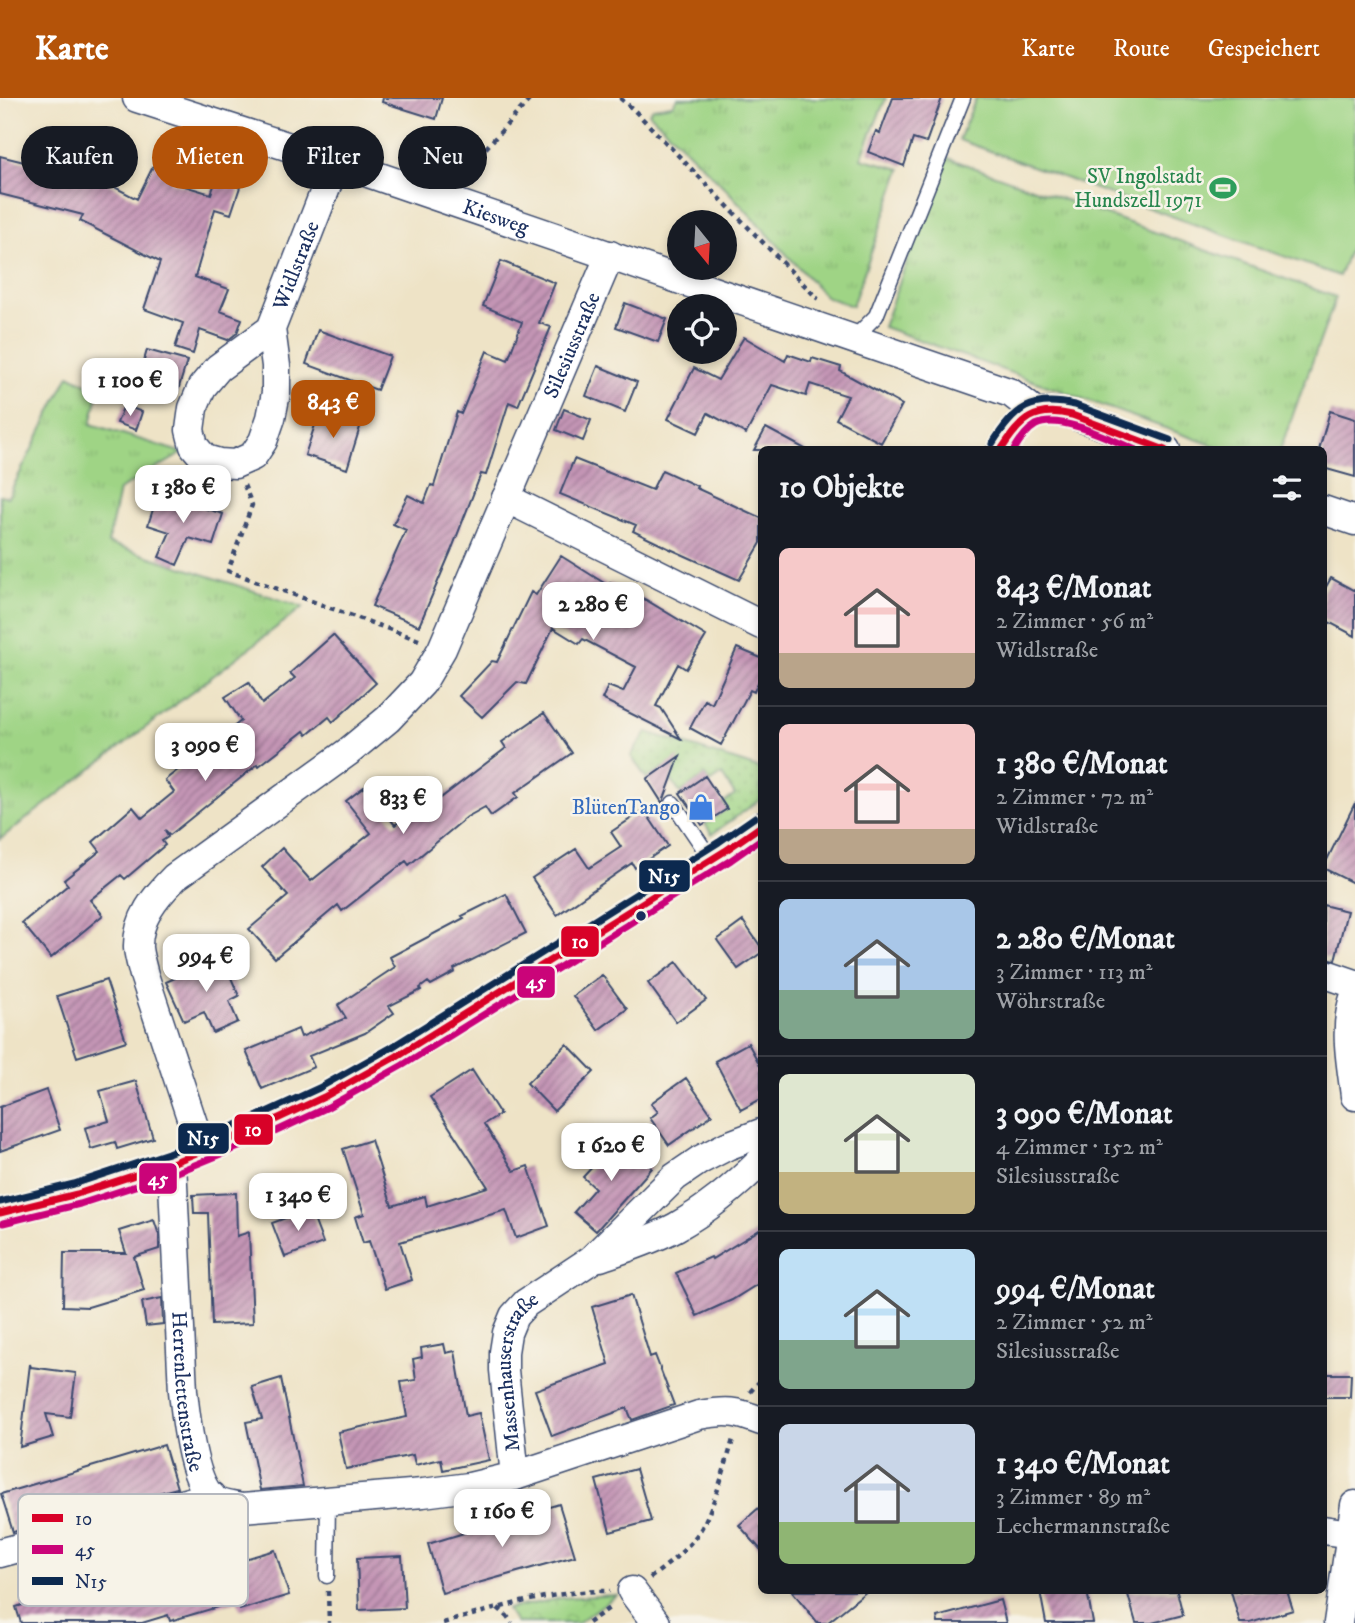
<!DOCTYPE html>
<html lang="de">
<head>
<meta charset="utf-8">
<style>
  body { margin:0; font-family:"IM FELL DW Pica",serif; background:#242831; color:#f1f3f6; height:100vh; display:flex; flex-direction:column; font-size:26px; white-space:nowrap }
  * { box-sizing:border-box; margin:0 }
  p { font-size:23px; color:#9ea1a6 }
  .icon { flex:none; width:38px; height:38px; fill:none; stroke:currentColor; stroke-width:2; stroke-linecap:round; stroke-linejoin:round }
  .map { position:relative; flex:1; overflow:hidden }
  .details { position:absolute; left:758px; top:348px; width:569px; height:1148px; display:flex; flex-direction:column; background:#171b24; border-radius:10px; box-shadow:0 4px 10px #0003 }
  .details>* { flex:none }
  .banner { position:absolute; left:21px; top:28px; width:632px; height:63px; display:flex; gap:14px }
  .needle { width:46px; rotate:162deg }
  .tools { position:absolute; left:667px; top:112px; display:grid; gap:14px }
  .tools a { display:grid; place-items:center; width:70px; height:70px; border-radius:50%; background:#171b24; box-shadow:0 4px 10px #0003; font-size:35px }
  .price { position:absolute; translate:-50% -60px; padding:0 16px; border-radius:14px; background:#fff; color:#222; font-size:23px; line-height:46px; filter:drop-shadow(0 2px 4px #0008) }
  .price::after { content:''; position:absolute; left:50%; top:42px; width:21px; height:16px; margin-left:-10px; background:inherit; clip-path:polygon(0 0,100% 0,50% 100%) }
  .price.active { background:#b45309; color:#fff }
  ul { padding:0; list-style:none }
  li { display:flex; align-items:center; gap:21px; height:175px; padding:0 21px }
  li+li { border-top:2px solid #363941 }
  li span { display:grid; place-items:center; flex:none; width:196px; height:140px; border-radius:10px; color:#555 }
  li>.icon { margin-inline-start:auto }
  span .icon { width:84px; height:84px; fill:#fffc; stroke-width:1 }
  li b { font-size:30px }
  h2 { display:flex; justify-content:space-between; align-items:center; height:84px; padding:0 21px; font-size:30px }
  .tag { padding:0 24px; border-radius:32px; background:#171b24; box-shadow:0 4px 10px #0003; font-size:24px; line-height:63px }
  .tag.active { background:#b45309; color:#fff }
  header { display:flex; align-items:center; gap:42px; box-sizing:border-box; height:98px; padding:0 35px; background:#b45309; color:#fff }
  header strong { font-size:33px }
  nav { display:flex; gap:38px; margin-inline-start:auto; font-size:24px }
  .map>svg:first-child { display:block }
</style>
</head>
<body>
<header>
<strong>Karte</strong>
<nav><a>Karte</a><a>Route</a><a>Gespeichert</a></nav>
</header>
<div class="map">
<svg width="1355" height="1525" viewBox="0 0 1355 1525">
  <defs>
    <pattern id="grass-tufts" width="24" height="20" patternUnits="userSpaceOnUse" patternTransform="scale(1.75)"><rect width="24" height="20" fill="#9fd485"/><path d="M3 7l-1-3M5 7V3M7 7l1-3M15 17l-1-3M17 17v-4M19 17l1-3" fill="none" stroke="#88b675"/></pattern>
    <pattern id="park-crowns" width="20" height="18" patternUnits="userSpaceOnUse" patternTransform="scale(1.75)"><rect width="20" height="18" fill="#9fd485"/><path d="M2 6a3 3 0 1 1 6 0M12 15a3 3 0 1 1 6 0" fill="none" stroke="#88b675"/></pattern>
    <pattern id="garden-dots" width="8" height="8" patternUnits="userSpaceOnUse" patternTransform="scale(1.75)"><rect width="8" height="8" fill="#9fd485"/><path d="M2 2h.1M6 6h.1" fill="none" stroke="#88b675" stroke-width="1.8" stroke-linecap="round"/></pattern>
    <pattern id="building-hatch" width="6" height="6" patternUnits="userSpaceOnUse" patternTransform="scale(1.75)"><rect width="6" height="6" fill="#c495b5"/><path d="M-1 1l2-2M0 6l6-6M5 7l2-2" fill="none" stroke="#9e7a96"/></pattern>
  </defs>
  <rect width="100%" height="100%" fill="#f7f3e8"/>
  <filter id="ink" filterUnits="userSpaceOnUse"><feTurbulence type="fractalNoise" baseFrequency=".0143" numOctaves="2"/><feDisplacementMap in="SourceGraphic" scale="14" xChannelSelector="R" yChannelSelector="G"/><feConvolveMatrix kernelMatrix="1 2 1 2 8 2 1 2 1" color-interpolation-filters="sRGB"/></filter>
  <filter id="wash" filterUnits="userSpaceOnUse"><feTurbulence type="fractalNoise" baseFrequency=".00686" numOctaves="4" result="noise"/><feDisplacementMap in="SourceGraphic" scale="28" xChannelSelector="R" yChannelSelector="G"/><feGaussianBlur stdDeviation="1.57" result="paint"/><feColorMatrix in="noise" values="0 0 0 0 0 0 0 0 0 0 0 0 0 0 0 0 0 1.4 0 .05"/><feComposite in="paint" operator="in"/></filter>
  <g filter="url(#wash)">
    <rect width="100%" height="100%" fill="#eee3c6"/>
    <path fill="url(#grass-tufts)" stroke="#5d8272" stroke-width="2" d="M678,0H886L861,60L901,71L852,208L826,199L727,92L649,15L653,10L672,7Z
      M945,59L1336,199L1280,352H1226L883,229Z
      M69,277L99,292L91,326L183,355L119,392L108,445L303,509L0,741V397L8,399Z"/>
    <path fill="url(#park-crowns)" stroke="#5d8272" stroke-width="2" d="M617,1497L577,1525H516L507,1511L561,1500Z"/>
    <path fill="url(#garden-dots)" stroke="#5d8272" stroke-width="2" d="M647,634L761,671V701L712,736L705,726L726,711L723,705L735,697L722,677L710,685L705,678L680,695L663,670L647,681L631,658Z"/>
    <path fill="#9fd485" stroke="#5d8272" stroke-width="2" d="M976,0H1355V137L1339,178L959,42Z"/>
    <g id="blocks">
      <path fill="url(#building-hatch)" d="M383,0H442L436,21L382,4Z
        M893,0H942L926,45L913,41L904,68L868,54L876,33L880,35Z
        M166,42L187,52L171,84L211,96L216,82L240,89L231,116L215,111L195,179L229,191L220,213L242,221L237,235L228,242L200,232L193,256L175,250L183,225L144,211L160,164L80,123L83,117L0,96V58L105,84L137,101Z
        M501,163L555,185L539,225L551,229L518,308L509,304L486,377L481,376L451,453L419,528L372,508L406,432L393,426L408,397L424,405L431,387L434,388L457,314L461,316L487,253L508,262L522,224L483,208Z
        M625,205L667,221L658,244L616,229Z
        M318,232L390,258L377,292L306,266Z
        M744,239L785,263L788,256L811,264L812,260L841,269L840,273L902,307L881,345L836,321L848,298L810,286L806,298L772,287L746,336L708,315L698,335L668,321L694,270L718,282Z
        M147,252L187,263L175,302L136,291Z
        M598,268L637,284L625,314L586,298Z
        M124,307L142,314L136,332L117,325Z
        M564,311L591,322L583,343L556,332Z
        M320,312L361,326L347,371L305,357Z
        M1330,313L1355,321V379L1323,370V352H1319Z
        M766,330L807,352H754Z
        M574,361L652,392L662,372L697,388L696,390L761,420V445L739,482L668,450L633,433L636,427L560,396Z
        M158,396L223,416L213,447L189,440L177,467L159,459L170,434L148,427Z
        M561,458L609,488L610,485L646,502L706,538L686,571L678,566L656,608L661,610L681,641L602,601L608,588L623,594L636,569L583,541L579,546L553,530L526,586L517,584L482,619L459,598L492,563L497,564L531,494L536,497Z
        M1331,480L1355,493V538L1323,521V494Z
        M333,537L376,585L333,624L329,619L307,637L304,633L259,668L258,666L170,737L165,732L168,739L162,743L165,747L125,781L121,777L90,802L103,817L51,860L22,825L68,787L64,782L100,753L93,744L133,709L142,720L174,694L165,682L241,623L225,599L249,584L262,606L295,580L290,575Z
        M737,550L761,560V578L754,594L750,592L721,647L690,630L705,602L712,606Z
        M544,615L572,655L515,695L518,699L491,718L485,709L467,719L409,767L406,763L342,813L338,807L275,860L249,831L288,798L262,769L282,750L311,783L371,735L346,703L364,689L395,727L424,703L429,709L506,650L502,644Z
        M680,658L664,701L663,706L647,681Z
        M705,678L727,711L702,727L680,695Z
        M1355,705V786L1323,770Z
        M644,712L668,748L635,770L632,765L557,817L532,780L576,751L589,770L621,749L611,734Z
        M506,796L526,835L454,871L455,874L431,887L428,884L420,890L421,892L389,908L394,915L365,935L309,958L314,969L262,991L246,953L298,931L301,939L346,920L338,907L395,869L390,859L464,820L462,818Z
        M1323,807L1347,813L1335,862L1323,859Z
        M743,823L761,849V855L738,871L717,842Z
        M222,859L239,898L229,903L238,924L213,935L204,914L184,923L166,884Z
        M677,864L706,902L676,924L648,885Z
        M602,877L627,911L598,932L573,898Z
        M106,882L126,943L77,959L57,898Z
        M748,945L761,969V1001L741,1012L715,963Z
        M567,946L594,974L554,1013L527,985Z
        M472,972L500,1016L484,1026L514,1073L528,1068L549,1128L516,1140L506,1112L400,1144L412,1182L385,1191L369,1143L363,1145L355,1119L364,1116L343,1051L371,1042L392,1108L425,1098L427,1108L488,1089L430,999Z
        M686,980L712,1017L669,1047L650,1020L658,1014L651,1005Z
        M136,983L153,1040L117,1051L115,1044L91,1051L85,1030L109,1023L100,993Z
        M46,992L60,1032L0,1053V1009Z
        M619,1040L652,1070L596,1133L574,1114L595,1090L583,1079Z
        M236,1095L237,1138L249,1134L253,1225L212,1227L208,1115H194L193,1097Z
        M310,1111L323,1145L285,1159L272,1125Z
        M154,1122L159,1137V1151L134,1159L144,1192L88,1209L63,1208L64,1155H126L119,1133Z
        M761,1131V1184L732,1202L697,1218L676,1175L711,1159L712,1161Z
        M631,1197L650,1259L655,1257L674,1307L632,1322L627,1310L552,1338L535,1292L609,1266L592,1209Z
        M162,1200L163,1226L146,1228L142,1204Z
        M444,1246L446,1255L455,1253L466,1318L479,1315L489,1362L443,1372L441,1361L415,1367L413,1357L346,1371L338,1334L407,1319L401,1284L416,1282L413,1261L422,1259L421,1250Z
        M30,1266L31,1269L76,1275L70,1319L46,1316L53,1339L20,1349Z
        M1323,1276H1351L1350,1299H1323Z
        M281,1280L303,1388L260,1392L246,1324L262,1321L252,1289Z
        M164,1347L177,1390L13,1434L1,1396Z
        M636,1371L651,1423L610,1434L596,1382Z
        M559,1406L575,1458L442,1495L428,1446Z
        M761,1408V1452L739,1427Z
        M275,1452L289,1497L240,1512L238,1503L170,1523L168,1517L142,1525H21L16,1509L64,1495L66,1498L134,1477L136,1484L205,1463L208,1472Z
        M402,1458L405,1510L359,1512L357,1460Z
        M792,1493H867L827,1525H818Z
        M1040,1493H1087L1093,1525H1046Z
        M1127,1493H1177L1183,1517L1152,1525H1136Z
        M1231,1493H1287L1293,1512L1250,1525H1240Z
        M1000,1502L1006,1525H938L937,1519Z"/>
    </g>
  </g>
  <g filter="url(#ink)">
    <use href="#blocks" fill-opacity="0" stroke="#3b4a6e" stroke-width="2"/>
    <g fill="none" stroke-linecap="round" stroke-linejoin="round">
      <defs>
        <path id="lane" d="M853,241L876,218L963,0
          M673,705L711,761
          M327,1478L328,1402"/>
        <g id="street">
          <path id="s1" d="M137,0L336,64L1011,295L1037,315"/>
          <path id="s2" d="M271,231L276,268V295L271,320L263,343L253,358L235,366L219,365L205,361L194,348L190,332L193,310L202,289L218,270L271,231L336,64"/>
          <path d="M1001,352C1030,299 1056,310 1104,328C1124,336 1145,344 1166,352"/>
          <path d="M506,400L761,527"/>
          <path d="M1323,412L1355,423"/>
          <path d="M1323,875L1355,886"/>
          <path d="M1355,897C1343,930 1351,964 1355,998"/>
          <path id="s3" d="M202,1053L144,877C142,869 139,859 138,850C137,821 155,799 175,779L348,654L388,621L422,585L442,551L610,157"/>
          <path id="s4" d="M172,1065L183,1293C186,1319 192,1388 216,1403C223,1408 234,1408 242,1410L423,1395L469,1389L515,1378L699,1317C727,1312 735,1313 761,1323"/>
          <path d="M0,1115L77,1096L172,1065L262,1028L324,999L397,958L725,753L761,728"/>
          <path d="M600,1159C626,1150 652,1142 676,1129C708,1111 736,1088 761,1063"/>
          <path id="s5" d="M515,1378L504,1272V1254L507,1235L514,1218L526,1205L591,1162L675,1079L700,1062L727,1048L761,1035"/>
          <path d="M1323,1432L1351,1436"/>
          <path d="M0,1455L211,1398"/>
          <path d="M632,1493L656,1525"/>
          <path d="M1338,1525L1355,1407"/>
        </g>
      </defs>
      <use href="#lane" stroke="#3b4a6e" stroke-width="17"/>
      <use href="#street" stroke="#3b4a6e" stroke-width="31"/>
      <path stroke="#3b4a6e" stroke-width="4.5" stroke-dasharray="5 5" stroke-linecap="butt" d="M620,0L634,12L818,201
        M459,80L531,0
        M244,387L252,407L228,473L419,542
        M750,1294L761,1282
        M650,1480C669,1466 688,1451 701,1431C715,1406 726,1366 734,1338
        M328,1493L329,1525
        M498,1510L507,1518L512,1525
        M443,1525C498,1510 553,1492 610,1493
        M588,1525L612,1508"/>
      <use href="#lane" stroke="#fff" stroke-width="14"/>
      <use href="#street" stroke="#fff" stroke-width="28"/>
      <defs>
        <path id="bus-1" d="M1001,352C1021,321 1034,308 1072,317L1165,352
          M0,1115L77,1096L172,1065L262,1028L324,999L397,958L725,753L761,728"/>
        <path id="bus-2" d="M1014,352C1019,343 1026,333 1036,327C1060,315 1112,342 1136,352
          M3,1125L80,1106L175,1075L266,1038L328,1009L403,967L731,762L761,741"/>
        <path id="bus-3" d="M992,346C1015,310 1031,297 1075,307L1170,342
          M0,1104L74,1086L168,1055L258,1018L319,990L392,949L719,744L755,719"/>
      </defs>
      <use href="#bus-1" stroke="#f7f3e8" stroke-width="12"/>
      <use href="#bus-2" stroke="#f7f3e8" stroke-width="12"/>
      <use href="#bus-3" stroke="#f7f3e8" stroke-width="12"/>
      <use href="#bus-1" stroke="#d80128" stroke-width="7"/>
      <use href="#bus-2" stroke="#ca0479" stroke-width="7"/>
      <use href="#bus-3" stroke="#0c294f" stroke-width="7"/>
    </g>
  </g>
  <defs>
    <symbol id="stadium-bare" viewBox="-9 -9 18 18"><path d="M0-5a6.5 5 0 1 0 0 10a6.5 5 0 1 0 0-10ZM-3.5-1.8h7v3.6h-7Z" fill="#2e9e5b" stroke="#f7f3e8" stroke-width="2.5" paint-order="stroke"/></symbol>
    <symbol id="shop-bare" viewBox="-9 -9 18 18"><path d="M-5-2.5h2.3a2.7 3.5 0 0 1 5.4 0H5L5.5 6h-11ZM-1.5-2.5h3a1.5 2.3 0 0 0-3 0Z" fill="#3f7fe0" stroke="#f7f3e8" stroke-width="2.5" paint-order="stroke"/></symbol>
  </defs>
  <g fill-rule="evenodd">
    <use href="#stadium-bare" x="1204" y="71" width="38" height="38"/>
    <use href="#shop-bare" x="682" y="690" width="38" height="38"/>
  </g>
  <circle fill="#1b2f5e" stroke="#f7f3e8" stroke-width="2.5" cx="641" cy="818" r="6"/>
  <g text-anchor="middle" stroke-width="5" stroke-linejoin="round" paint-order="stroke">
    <g font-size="21" fill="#27864d" stroke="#f7f3e8" text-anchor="end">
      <text x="1202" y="85">SV Ingolstadt<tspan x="1202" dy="24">Hundszell 1971</tspan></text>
    </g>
    <g font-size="21" fill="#1b2f5e" stroke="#f7f3e8">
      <text dy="7" stroke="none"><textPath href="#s1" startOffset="378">Kiesweg</textPath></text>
      <text dy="7" stroke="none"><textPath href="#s2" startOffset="420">Widlstraße</textPath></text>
      <text dy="7" stroke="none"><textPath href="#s3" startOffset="980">Silesiusstraße</textPath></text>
      <text dy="7" stroke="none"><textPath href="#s5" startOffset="108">Massenhauserstraße</textPath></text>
      <text dy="7" stroke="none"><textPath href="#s4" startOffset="229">Herrenlettenstraße</textPath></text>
    </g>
    <g font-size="21" fill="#366cbe" stroke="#f7f3e8" text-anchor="end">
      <text x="680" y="716">BlütenTango</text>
    </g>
  </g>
  <rect x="18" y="1396" width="230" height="112" rx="10" fill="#f7f3e8" stroke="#b5b8bf" stroke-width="2"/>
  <rect x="32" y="1416" width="31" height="8" fill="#d80128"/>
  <rect x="32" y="1447" width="31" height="9" fill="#ca0479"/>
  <rect x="32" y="1479" width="31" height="8" fill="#0c294f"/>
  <g font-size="19" fill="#1b2f5e">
    <text x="75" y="1427">10</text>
    <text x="75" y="1458">45</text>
    <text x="75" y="1490">N15</text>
  </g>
  <g stroke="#f7f3e8" stroke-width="2.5">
    <rect x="638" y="761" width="53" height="34" rx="7" fill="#0c294f"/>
    <rect x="560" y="827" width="40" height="33" rx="7" fill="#d80128"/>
    <rect x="516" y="867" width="40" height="34" rx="7" fill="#ca0479"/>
    <rect x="233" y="1015" width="41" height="33" rx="7" fill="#d80128"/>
    <rect x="177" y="1024" width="53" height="33" rx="7" fill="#0c294f"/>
    <rect x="138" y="1064" width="40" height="33" rx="7" fill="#ca0479"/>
  </g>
  <g font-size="19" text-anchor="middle" font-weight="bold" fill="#fff">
    <text x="664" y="785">N15</text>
    <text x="580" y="850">10</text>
    <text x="536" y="890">45</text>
    <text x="253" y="1038">10</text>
    <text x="203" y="1047">N15</text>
    <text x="158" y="1087">45</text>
  </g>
</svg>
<div class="tools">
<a><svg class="needle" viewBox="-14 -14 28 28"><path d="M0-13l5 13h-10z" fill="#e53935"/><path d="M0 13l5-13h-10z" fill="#9ea1a6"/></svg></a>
<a><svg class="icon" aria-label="locate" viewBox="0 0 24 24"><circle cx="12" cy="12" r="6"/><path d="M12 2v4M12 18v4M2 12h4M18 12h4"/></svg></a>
</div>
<b class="price" style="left:130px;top:320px">1 100 €</b>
<b class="price active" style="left:333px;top:342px">843 €</b>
<b class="price" style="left:183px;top:427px">1 380 €</b>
<b class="price" style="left:593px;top:544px">2 280 €</b>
<b class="price" style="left:205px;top:685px">3 090 €</b>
<b class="price" style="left:403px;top:738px">833 €</b>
<b class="price" style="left:206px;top:896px">994 €</b>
<b class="price" style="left:611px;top:1085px">1 620 €</b>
<b class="price" style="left:298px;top:1135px">1 340 €</b>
<b class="price" style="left:502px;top:1451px">1 160 €</b>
<div class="banner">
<a class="tag">Kaufen</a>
<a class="tag active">Mieten</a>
<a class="tag">Filter</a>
<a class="tag">Neu</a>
</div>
<section class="details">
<h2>10 Objekte<svg class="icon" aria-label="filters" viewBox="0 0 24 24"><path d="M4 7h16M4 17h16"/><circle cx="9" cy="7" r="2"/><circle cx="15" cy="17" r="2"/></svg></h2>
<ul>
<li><span style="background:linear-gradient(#f6c9c9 75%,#b9a48a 0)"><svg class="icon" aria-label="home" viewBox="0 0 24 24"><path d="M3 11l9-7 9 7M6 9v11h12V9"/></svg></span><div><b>843 €/Monat</b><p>2 Zimmer · 56 m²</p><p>Widlstraße</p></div></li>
<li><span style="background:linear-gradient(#f6c9c9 75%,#b9a48a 0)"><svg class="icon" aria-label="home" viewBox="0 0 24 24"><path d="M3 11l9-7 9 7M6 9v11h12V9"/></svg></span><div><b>1 380 €/Monat</b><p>2 Zimmer · 72 m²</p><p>Widlstraße</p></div></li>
<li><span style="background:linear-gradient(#a9c7e8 65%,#7fa58c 0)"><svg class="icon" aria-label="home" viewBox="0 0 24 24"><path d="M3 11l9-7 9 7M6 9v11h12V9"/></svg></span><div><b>2 280 €/Monat</b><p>3 Zimmer · 113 m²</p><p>Wöhrstraße</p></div></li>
<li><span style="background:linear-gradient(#dfe7d0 70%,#c2b280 0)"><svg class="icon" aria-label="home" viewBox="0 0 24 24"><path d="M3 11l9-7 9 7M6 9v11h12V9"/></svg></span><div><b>3 090 €/Monat</b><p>4 Zimmer · 152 m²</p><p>Silesiusstraße</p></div></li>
<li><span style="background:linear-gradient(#bfe0f5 65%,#7fa58c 0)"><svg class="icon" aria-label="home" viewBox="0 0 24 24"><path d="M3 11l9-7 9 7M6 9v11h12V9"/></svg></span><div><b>994 €/Monat</b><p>2 Zimmer · 52 m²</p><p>Silesiusstraße</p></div></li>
<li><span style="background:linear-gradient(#c9d6e8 70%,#8fb573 0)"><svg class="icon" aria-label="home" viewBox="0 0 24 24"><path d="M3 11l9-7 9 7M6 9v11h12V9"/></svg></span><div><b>1 340 €/Monat</b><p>3 Zimmer · 89 m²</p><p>Lechermannstraße</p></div></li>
</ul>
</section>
</div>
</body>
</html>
